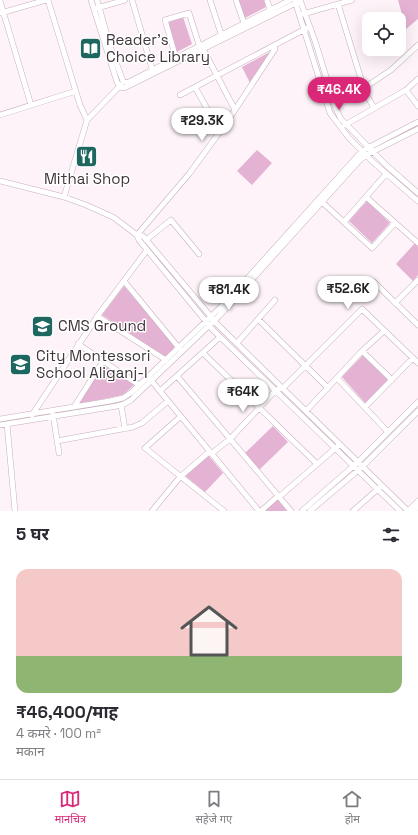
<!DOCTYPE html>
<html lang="hi">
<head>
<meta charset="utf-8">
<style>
  body { margin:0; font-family:"Space Grotesk","Noto Sans Devanagari",sans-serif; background:#f7f7f7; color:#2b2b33; height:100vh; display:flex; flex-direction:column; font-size:15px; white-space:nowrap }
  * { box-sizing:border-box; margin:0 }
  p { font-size:13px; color:#7c7c81 }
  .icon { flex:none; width:22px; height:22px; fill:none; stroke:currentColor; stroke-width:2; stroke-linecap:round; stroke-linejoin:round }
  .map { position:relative; height:511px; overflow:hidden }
  .drawer { display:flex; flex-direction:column; background:#fff; flex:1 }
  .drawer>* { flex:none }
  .fabs { position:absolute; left:362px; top:12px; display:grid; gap:8px }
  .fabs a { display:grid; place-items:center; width:44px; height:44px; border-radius:8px; background:#fff; box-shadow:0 4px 16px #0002; font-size:20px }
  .price { position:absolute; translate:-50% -34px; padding:0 9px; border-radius:14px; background:#fff; color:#222; font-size:13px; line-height:26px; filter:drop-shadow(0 1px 2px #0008) }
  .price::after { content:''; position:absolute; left:50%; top:24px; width:12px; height:9px; margin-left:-6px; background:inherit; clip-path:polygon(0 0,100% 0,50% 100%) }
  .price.active { background:#db2777; color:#fff }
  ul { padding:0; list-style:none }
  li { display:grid; align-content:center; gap:8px; height:212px; padding:0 16px }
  li span { display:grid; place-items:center; height:124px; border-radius:12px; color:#555 }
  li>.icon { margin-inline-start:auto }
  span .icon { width:72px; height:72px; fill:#fffc; stroke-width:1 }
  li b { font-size:17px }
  h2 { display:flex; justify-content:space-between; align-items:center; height:48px; padding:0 16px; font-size:17px }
  .tab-bar { display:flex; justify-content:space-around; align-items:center; height:56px; border-top:1px solid #e1e1e2; background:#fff; font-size:11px; color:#7c7c81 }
  .tab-bar a { display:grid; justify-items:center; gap:2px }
  .tab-bar .active { color:#db2777 }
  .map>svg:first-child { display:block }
</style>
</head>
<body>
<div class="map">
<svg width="418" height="511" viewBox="0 0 418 511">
  <rect width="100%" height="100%" fill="#fdf3f9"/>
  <path fill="#e4b2d2" d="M237,0H264L266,7L243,19Z
    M398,0H418V19L406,29Z
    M183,17L192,44L177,52L167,23Z
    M270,52L250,83L242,67Z
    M257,150L272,163L252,185L237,171Z
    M367,201L390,223L372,243L349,221Z
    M415,243L418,247V275L413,281L396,264Z
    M124,286L176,347L165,357L102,315Z
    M363,355L388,380L365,403L342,377Z
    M104,365L134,385L123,395L78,404Z
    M273,426L288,442L259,470L245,453Z
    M208,455L223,473L205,492L184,475Z
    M277,499L287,511H263Z"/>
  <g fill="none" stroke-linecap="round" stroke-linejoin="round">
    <defs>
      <path id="minor" d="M48,0L80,105L87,120
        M91,0L117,82L120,87L124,88L300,1
        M97,0L111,49L123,81
        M132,0L153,72
        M210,0L222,37
        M236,0L245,26
        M267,0L270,10
        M300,0L315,41L336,109L341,119L386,165L418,193
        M0,1L31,105
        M295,1L330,113L349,138L373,162L418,201
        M338,4L365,92L374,108
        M97,8L125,0
        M1,13L46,0
        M303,14L352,0
        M202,47L235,110
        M176,58L165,20L189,13L200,48
        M123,81L127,83L290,0
        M195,87L220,132
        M364,88L391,70L418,45
        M406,90L418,106
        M180,95L307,28
        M0,115L76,91
        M345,125L406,90L418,79
        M0,181L64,197L86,205L113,217L137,235L143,236L218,325L408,511
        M64,197L87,120L121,85
        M366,197L418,243
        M322,202L372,248L395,223
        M344,222L386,174
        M137,235L139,240L213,330L400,511
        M137,235L189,174L227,122L275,49L274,46
        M146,240L171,220L199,254
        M124,281L179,348
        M374,282L418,325
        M395,303L418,280
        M97,316L166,360
        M258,319L328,388
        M237,343L275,300
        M78,344L139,385
        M362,351L392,380
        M203,353L317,464
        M177,376L291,511
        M337,378L388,432
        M150,379L259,511
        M160,391L220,337
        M121,405L125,429
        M74,407L103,361
        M365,407L413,358
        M306,411L362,351L384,331
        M53,414L59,453
        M32,415L99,314L147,250
        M180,417L145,448L224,511
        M0,419L110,401L123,398L132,392L226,302L362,151L418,122
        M7,424L15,511
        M0,425L117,406L124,404L131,400L219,316L359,161L366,155L418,129
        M57,441L133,427L142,423L168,401
        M211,454L230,439L276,390L283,388L362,309L418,363
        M279,497L338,446
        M152,511L180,477L209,452
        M261,511L278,496
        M302,511L358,462L418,402
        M310,511L363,466L418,411
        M353,511L379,488
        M408,511L418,501
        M414,511L418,507"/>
    </defs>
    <use href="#minor" stroke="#c7afbe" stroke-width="6"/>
    <use href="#minor" stroke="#fff" stroke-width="5"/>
  </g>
  <defs>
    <symbol id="library-square" viewBox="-11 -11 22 22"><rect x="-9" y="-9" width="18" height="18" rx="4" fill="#1d6760" stroke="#fff"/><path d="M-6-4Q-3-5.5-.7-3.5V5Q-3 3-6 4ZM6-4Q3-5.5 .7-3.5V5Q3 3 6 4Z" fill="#fff"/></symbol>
    <symbol id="restaurant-square" viewBox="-11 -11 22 22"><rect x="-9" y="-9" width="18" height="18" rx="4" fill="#1d6760" stroke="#fff"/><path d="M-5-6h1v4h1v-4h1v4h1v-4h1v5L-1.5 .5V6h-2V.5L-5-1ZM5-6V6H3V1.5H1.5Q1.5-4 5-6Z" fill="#fff"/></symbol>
    <symbol id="school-square" viewBox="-11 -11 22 22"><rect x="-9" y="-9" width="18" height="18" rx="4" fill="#1d6760" stroke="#fff"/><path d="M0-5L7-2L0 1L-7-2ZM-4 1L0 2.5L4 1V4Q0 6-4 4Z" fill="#fff"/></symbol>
  </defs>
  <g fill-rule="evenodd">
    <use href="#library-square" x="78" y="36" width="25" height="25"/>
    <use href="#restaurant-square" x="74" y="144" width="25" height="25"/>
    <use href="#school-square" x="30" y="314" width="25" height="25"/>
    <use href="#school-square" x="8" y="352" width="25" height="25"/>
  </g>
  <g text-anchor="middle" stroke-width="3" stroke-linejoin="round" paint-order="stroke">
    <g font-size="15" fill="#3f353b" stroke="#fff" text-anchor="start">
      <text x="106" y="45">Reader's<tspan x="106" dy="17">Choice Library</tspan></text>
      <text x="87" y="184" text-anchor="middle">Mithai Shop</text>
      <text x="58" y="331">CMS Ground</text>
      <text x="36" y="361">City Montessori<tspan x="36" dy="17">School Aliganj-I</tspan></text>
    </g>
  </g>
</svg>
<div class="fabs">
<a><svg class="icon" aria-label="locate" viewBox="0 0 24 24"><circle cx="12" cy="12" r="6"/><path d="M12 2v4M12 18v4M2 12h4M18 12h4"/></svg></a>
</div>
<b class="price active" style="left:339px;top:111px">₹46.4K</b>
<b class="price" style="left:202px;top:142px">₹29.3K</b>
<b class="price" style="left:348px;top:310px">₹52.6K</b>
<b class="price" style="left:229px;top:311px">₹81.4K</b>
<b class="price" style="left:243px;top:413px">₹64K</b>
</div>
<section class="drawer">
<h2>5 घर<svg class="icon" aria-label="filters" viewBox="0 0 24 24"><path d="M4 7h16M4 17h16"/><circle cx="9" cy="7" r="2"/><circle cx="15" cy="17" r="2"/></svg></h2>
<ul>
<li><span style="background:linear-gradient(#f6c9c9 70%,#8fb573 0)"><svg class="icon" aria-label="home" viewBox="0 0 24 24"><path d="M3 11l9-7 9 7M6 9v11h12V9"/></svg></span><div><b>₹46,400/माह</b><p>4 कमरे · 100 m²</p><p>मकान</p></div></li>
</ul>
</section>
<nav class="tab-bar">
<a class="active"><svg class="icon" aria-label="map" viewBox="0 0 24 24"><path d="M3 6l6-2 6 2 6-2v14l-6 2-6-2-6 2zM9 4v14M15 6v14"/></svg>मानचित्र</a>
<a><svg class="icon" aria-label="saved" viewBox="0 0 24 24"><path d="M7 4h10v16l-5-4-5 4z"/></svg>सहेजे गए</a>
<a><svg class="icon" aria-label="home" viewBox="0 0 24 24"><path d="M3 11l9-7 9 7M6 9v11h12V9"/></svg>होम</a>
</nav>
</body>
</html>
